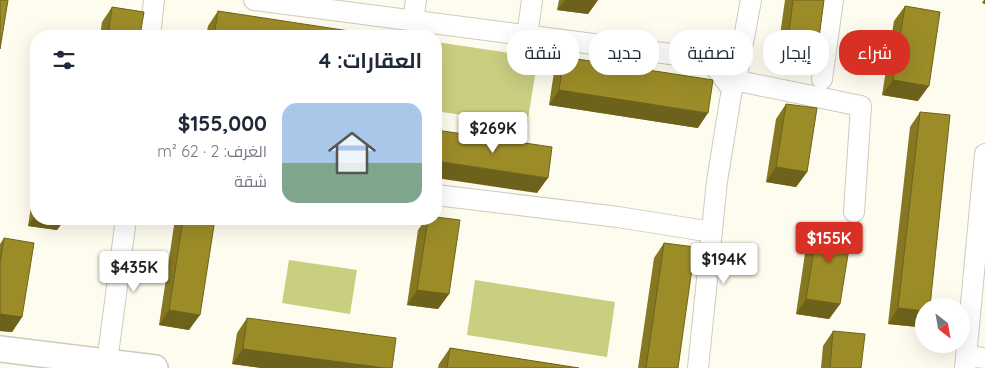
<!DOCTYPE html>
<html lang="ar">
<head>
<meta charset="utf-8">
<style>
  body { margin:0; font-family:Quicksand,Cairo,sans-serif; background:#f2f2f3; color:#1f2937; direction:rtl; height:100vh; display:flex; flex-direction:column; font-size:19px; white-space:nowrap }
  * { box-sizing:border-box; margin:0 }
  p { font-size:16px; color:#747a83 }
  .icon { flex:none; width:28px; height:28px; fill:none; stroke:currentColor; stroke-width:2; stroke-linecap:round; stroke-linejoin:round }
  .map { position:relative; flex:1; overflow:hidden; direction:ltr }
  .side { position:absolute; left:30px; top:30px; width:412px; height:195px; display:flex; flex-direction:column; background:#fff; border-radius:20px; box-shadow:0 5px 20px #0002; direction:rtl }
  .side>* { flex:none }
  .banner { position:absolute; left:458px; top:30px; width:452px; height:45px; direction:rtl; display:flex; gap:10px }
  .needle { width:32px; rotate:149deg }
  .fabs { position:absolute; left:915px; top:298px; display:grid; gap:10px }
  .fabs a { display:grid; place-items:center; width:55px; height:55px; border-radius:50%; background:#fff; box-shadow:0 5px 20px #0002; font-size:25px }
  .price { position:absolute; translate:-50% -42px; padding:0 11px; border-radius:5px; background:#fff; color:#222; font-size:16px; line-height:32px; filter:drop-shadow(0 1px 2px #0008) }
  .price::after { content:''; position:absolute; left:50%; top:30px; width:15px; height:11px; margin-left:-8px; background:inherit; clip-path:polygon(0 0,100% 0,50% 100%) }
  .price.selected { background:#d93025; color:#fff }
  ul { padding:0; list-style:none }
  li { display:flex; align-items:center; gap:15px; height:125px; padding:0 20px }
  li+li { border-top:1px solid #e0e1e3 }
  li span { display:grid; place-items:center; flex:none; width:140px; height:100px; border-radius:15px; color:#555 }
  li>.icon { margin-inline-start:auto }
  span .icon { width:60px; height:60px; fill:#fffc; stroke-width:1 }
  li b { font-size:21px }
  h2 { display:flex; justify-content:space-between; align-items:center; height:60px; padding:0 20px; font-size:21px }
  .chip { padding:0 18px; border-radius:20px; background:#fff; box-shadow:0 5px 20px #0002; font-size:18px; line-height:45px }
  .chip.selected { background:#d93025; color:#fff }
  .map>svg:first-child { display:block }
</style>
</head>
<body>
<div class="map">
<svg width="985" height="368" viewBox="0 0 985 368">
  <rect width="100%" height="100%" fill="#fefcee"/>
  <path fill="#c9ce81" d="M436,42L538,57L527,125L436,111Z
    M289,260L357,270L350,314L282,303Z
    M475,280L615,302L607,357L467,335Z"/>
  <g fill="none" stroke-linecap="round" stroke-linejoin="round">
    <defs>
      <path id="minor" d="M254,0L709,59L732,89L717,181L698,368
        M413,21L416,0
        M150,36L154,0
        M527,36L532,0
        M724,78L861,106L854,212
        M822,79L833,0
        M736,80L751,0
        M436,195L618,217L712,232
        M966,356L985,358
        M107,362L126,219
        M965,368L985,154"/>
      <path id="tertiary" d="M0,349L155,368"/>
    </defs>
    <use href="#minor" stroke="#cdcbbe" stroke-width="22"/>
    <use href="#tertiary" stroke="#cdcbbe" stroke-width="28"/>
    <use href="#minor" stroke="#fff" stroke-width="20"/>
    <use href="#tertiary" stroke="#fff" stroke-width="25"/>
  </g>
  <path fill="#867822" d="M559,0H598L588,14L557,10Z
    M785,0H824L818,45L807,60L777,56Z
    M905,6L918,101L882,95L894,21Z
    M112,7L140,36H100L102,22Z
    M218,11L368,36H206L208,26Z
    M564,57L698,128L549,105L554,72Z
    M786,104L807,172L796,187L766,182L776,119Z
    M920,112L924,319L918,327L888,324L910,127Z
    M36,176V219H65L57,230L28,226Z
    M175,219H215L189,330L159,325Z
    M426,219H436L449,294L438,309L407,305L418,230Z
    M818,225L840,304L829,319L796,314L807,240Z
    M4,238L22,317L12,332L0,331V244Z
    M664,243L678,368H638L654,258Z
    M247,318L392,368H262L232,364L237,333Z
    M833,331L861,368H821L823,346Z
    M450,348L579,368H438L439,364Z"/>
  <path fill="#6d621c" d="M565,0H598L588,14L557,10Z
    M984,0H985V4L982,3Z
    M788,41L818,45L807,60L777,56Z
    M893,80L929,86L918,101L882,95Z
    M559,90L708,113L698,128L549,105Z
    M436,161L548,178L537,193L436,178Z
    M776,167L807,172L796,187L766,182Z
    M36,215V219H65L57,230L28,226Z
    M417,290L449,294L438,309L407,305Z
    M806,299L840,304L829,319L796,314Z
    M898,308L924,311V319L918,327L888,324Z
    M169,310L200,315L189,330L159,325Z
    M0,314L22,317L12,332L0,331Z
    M243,349L385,368H262L232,364Z"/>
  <path fill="#9c8c28" stroke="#6d621c" d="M0,0H8L0,49Z
    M793,0H824L818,45L788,41Z
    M905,6L940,12L929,86L893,80Z
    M112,7L144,12L140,36H108Z
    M218,11L369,34L368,36H214Z
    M564,57L713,80L708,113L559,90Z
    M786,104L817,108L807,172L776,167Z
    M920,112L950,115L930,306H924V311L898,308Z
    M436,130L552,147L548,178L436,161Z
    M436,217L460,220L449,294L417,290L428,219H436Z
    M183,219H215L200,315L169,310Z
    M818,225L852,230L840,304L806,299Z
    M4,238L34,243L22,317L0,314V263Z
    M664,243L695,247L678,368H646Z
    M247,318L396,338L392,368H385L243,349Z
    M833,331L865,334L861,368H830Z
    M450,348L579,368H447Z"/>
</svg>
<div class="fabs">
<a><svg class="needle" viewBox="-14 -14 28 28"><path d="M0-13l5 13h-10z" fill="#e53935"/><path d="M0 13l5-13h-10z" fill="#747a83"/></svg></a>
</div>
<b class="price" style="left:493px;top:154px">$269K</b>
<b class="price selected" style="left:829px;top:264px">$155K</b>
<b class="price" style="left:724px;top:285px">$194K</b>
<b class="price" style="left:134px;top:293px">$435K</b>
<div class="banner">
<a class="chip selected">شراء</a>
<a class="chip">إيجار</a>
<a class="chip">تصفية</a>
<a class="chip">جديد</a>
<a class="chip">شقة</a>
</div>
<section class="side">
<h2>العقارات: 4<svg class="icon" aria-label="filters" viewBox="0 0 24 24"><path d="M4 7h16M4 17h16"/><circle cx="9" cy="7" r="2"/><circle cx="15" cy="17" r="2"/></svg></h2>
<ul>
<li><span style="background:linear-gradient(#a9c7e8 60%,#7fa58c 0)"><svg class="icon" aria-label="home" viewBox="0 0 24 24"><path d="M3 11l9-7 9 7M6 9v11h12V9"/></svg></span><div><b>$155,000</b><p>الغرف: 2 · 62 m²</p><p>شقة</p></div></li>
</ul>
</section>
</div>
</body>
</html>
